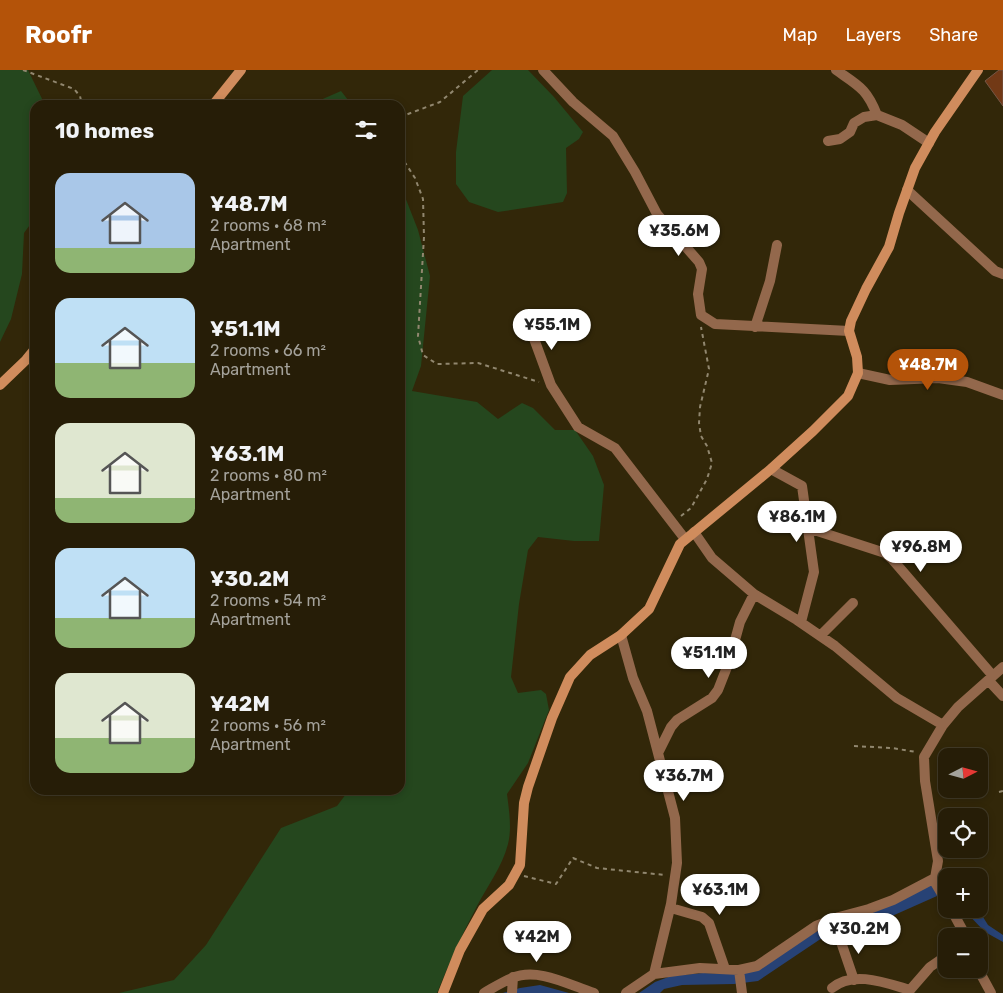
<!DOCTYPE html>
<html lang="en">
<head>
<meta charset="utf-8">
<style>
  body { margin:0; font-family:Rubik,sans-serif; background:#2e2611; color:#f1f3f6; height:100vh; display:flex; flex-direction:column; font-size:19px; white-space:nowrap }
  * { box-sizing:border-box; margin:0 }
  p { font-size:16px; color:#a4a29b }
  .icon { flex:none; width:28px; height:28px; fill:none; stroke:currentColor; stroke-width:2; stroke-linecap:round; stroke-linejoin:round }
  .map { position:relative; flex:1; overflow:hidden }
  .drawer { position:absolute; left:30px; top:30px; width:375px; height:695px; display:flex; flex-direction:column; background:#261d07; border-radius:15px; box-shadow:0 2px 8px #0003,0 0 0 1px #423b28 }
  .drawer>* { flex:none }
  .needle { width:32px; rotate:84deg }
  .buttons { position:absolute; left:938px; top:678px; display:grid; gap:10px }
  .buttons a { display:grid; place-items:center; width:50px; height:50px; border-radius:10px; background:#261d07; box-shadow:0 2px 8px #0003,0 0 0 1px #423b28; font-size:25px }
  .price { position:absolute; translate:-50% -42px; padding:0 11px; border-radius:18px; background:#fff; color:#222; font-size:16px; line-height:32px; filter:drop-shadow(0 1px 2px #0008) }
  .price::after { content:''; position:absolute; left:50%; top:30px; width:15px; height:11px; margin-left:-8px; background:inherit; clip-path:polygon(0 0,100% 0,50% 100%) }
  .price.current { background:#b45309; color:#fff }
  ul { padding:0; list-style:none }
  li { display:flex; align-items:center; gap:15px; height:125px; padding:0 25px }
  li span { display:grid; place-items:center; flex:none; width:140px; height:100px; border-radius:15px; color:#555 }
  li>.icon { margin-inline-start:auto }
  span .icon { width:60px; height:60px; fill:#fffc; stroke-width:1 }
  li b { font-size:21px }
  h2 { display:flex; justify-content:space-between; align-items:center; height:60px; padding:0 25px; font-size:21px }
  header { display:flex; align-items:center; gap:30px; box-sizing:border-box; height:70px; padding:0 25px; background:#b45309; color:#fff }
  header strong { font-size:24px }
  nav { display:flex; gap:28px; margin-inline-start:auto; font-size:18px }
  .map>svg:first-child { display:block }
</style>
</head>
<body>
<header>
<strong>Roofr</strong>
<nav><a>Map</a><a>Layers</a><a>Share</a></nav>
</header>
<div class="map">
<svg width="1003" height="923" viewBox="0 0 1003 923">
  <rect width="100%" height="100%" fill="#322709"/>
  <path fill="#25471e" d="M0,0H28L45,35H35V148L24,163L22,204L11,249L0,272Z
    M492,0H528L554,27L583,62L579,69L566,78L567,123L563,132L498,142L469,132L456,114V82L463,26Z
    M341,21L352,35H309Z
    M400,114L418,160L430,206L421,296L412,321L477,332L498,349L522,333L533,338L555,360H575L593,386L604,415L599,471H574L538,467L528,480L519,534L511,607L518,623L541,620L546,624L549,640L528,693L507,724C509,740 512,759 508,774C502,797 488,815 477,836C462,864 449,893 437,923H119L174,910L206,875L281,758L337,736L349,720H400Z"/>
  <path fill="#274275" d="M944,807H946V822L874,854L828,864L758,911L734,914L682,915L664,919L660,923H639L655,912L671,906L703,903L731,904L832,854L866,844Z
    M963,839H978L988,855L1003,865V872L985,862Z
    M540,915L569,923H503L520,918Z"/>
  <path fill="#723916" stroke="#755747" d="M999,0H1003V36L985,11Z"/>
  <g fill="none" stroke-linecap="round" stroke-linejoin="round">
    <path stroke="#91876f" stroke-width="2" stroke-dasharray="4 4" stroke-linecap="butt" d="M23,0L74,19L80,26L82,35
      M400,47L440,32L478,0
      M400,85L415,108L423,129L424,167L418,266L423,285L437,294L478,293L539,312
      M681,446L691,438L707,409L712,393L707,376L701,366L699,353L700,337L709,299L701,257
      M854,676L892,678L916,682
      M999,722L1003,721
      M524,806L556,814L573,788L597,798L665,805"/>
    <path stroke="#93684c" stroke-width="10" d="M543,0L573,32L613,66L635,102L657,144L699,192L702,199L698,224L701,245L715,254L849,261
      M836,0C859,16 867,19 877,45L902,55L929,73
      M828,71L840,69L850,62L854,53L864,47L877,45
      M907,120L995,201L1003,204
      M529,255L551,315L578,357L615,378L685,469
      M755,257L770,211L777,175
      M858,303L890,310L938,308L967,312L1003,325
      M771,399L802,416L814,502L801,552
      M808,458L885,483L892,489L993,606
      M694,462L712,488L754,524L797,550L835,576L897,628L943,655
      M621,565L633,608L647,641L675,748L677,793L671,834L654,904
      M820,566L853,533
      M989,611L1003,626
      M658,683L671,657L677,650L712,628L718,620L729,592L740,552L754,524
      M933,809L946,831
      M671,838L702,847L709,853L725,899
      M951,839L963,861L962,866
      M840,869L854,910
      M978,899L991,923
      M739,900L742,923
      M832,918C853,900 886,913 910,920
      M484,923C493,918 502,912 512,908C538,897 569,915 594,923
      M512,923L513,907
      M626,923L654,904L700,898L739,900L757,896L816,856L839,847L869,839L893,830L935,808L938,791L925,711L924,687L943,655L958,637L1003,597
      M909,923L910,920L930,897L946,886"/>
    <path stroke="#d08c5d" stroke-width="10" d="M213,35L241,0
      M0,315L26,290L35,279
      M443,923L460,880L483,839L509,815L520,795L524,733L528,717L552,648L570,607L590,585L621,565L649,539L680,474L771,399L813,361L848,326L858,303L857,287L849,261L851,251L866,219L889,177L899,143L915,98L935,62L978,0"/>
  </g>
</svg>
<div class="buttons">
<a><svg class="needle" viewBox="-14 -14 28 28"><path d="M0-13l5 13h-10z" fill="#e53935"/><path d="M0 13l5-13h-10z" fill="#a4a29b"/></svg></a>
<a><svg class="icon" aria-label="locate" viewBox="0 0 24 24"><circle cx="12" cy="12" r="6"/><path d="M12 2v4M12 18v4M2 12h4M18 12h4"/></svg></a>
<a>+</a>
<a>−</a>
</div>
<b class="price" style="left:679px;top:187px">¥35.6M</b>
<b class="price" style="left:552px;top:281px">¥55.1M</b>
<b class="price current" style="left:928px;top:321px">¥48.7M</b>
<b class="price" style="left:797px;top:473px">¥86.1M</b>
<b class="price" style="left:921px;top:503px">¥96.8M</b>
<b class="price" style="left:709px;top:609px">¥51.1M</b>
<b class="price" style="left:684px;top:732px">¥36.7M</b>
<b class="price" style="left:720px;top:846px">¥63.1M</b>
<b class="price" style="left:859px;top:885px">¥30.2M</b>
<b class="price" style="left:537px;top:893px">¥42M</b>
<section class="drawer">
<h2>10 homes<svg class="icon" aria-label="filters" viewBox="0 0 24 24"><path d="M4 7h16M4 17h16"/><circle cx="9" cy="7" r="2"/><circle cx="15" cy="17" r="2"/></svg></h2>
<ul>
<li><span style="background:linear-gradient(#a9c7e8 75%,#8fb573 0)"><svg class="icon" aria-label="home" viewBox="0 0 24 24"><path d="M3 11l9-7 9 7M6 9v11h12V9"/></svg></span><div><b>¥48.7M</b><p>2 rooms · 68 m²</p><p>Apartment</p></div></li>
<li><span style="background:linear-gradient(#bfe0f5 65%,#8fb573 0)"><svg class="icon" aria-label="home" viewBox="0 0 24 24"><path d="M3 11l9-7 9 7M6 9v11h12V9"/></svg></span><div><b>¥51.1M</b><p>2 rooms · 66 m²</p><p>Apartment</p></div></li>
<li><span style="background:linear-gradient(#dfe7d0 75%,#8fb573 0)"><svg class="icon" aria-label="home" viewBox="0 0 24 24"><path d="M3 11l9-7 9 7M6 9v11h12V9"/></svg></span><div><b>¥63.1M</b><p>2 rooms · 80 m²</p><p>Apartment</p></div></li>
<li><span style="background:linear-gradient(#bfe0f5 70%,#8fb573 0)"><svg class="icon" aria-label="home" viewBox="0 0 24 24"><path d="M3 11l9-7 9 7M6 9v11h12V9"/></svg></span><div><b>¥30.2M</b><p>2 rooms · 54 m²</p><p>Apartment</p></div></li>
<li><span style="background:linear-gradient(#dfe7d0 65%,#8fb573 0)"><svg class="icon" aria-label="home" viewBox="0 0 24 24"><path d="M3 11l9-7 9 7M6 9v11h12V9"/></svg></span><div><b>¥42M</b><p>2 rooms · 56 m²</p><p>Apartment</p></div></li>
</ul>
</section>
</div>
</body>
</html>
